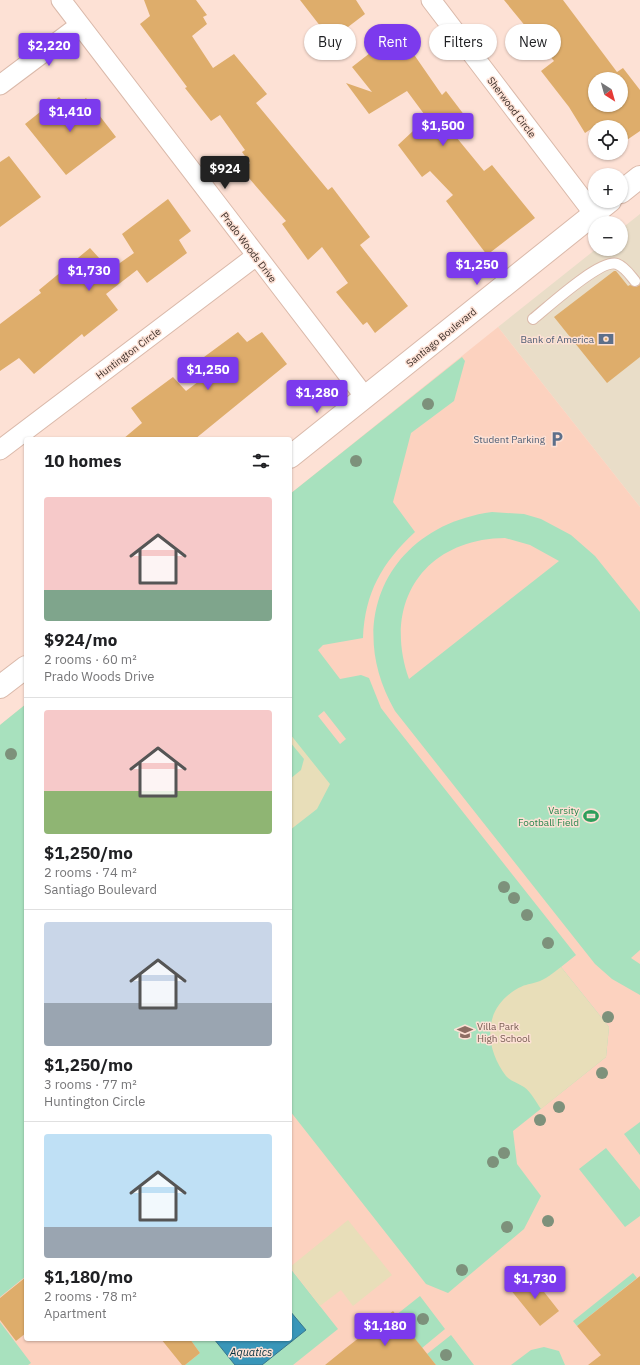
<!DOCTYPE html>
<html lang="en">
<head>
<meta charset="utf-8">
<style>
  body { margin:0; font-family:"IBM Plex Sans",sans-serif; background:#f2f2f2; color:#202124; height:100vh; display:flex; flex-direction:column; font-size:15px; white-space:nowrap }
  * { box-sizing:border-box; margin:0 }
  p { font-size:13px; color:#757577 }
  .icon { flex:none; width:22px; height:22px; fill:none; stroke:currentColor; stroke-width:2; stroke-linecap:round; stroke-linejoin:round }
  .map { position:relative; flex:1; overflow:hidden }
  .sheet { position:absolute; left:24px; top:437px; width:268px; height:904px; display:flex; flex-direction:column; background:#fff; border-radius:4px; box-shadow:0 1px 3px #0004 }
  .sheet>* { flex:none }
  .hud { position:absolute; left:304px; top:24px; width:276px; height:36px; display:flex; gap:8px }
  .needle { width:26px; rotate:143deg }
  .buttons { position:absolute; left:588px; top:72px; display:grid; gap:8px }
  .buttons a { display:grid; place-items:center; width:40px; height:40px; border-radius:50%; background:#fff; box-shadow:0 1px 3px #0004; font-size:20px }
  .price { position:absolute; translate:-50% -34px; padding:0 9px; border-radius:4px; background:#7c3aed; color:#fff; font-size:13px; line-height:26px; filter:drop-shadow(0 1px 2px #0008) }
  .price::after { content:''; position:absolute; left:50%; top:24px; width:12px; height:9px; margin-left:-6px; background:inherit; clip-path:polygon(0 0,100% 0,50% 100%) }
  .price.current { background:#222; color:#fff }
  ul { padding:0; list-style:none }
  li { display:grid; align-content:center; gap:8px; height:212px; padding:0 20px }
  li+li { border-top:1px solid #e0e0e0 }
  li span { display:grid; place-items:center; height:124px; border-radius:4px; color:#555 }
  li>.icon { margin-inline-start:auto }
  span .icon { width:72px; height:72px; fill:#fffc; stroke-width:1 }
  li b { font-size:17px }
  h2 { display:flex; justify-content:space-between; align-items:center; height:48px; padding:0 20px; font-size:17px }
  .tag { padding:0 14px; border-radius:18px; background:#fff; box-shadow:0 1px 3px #0004; font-size:14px; line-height:36px }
  .tag.current { background:#7c3aed; color:#fff }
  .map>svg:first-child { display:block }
</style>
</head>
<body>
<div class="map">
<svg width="640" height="1365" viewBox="0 0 640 1365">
  <rect width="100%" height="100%" fill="#fde1d5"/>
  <path fill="#e9ddc8" d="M640,214V507L498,327L596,249H621V229Z"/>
  <path fill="#fcd2bf" d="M498,327L640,507V1365H0V725L26,704V1339H290V494Z"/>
  <path fill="#a8e1be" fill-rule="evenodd" d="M462,357L465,361L454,401L411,433L393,502L415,532C382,563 365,592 363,638L323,645L318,650L340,679L361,675L369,678L381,708L391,721L576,955L561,967L609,1027L606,1057L513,1131L517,1164L541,1196L524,1229L448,1293L426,1284L290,1111V494ZM324,711L346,739L340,744L318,716Z
    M492,512L524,514L541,519L571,535L595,556L640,612V950L631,958L640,964V995L612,979L595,964L395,711C343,621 389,526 492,512ZM505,538L530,545L559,561L409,679C382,603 424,539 505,538Z
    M26,704V1276L0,1297V725Z
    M640,1122V1155L624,1134Z
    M606,1148L640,1190V1216L625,1227L579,1169Z
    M290,1268L338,1329L293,1365H185L200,1353L190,1339H290Z
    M633,1273L637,1278L577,1326L573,1321Z
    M420,1296L445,1329L422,1348L396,1315Z
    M0,1322L31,1363L28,1365H0Z
    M451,1335L474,1365H436L427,1354Z
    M544,1347L559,1351L565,1365H511L531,1350Z"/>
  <path fill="#e8deb9" d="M290,734L330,784L317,809L290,830V779L301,770L304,759L290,742Z
    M561,967L609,1027L606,1057L541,1109C536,1102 531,1092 524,1087C518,1083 510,1081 506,1076C485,1048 482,1011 515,990C525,984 527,985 537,982C545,980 554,972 561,967Z
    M348,1220L392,1275L353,1306L341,1290L320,1306L290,1267Z"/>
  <path fill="#3996b9" stroke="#39768d" d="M290,1311L306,1330L262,1365H235L214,1339H290Z"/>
  <path fill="#dead6b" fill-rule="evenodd" d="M144,0H196L207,15L203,17L207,24L192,36L213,68L234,54L267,94L256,103L328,190L332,187L370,237L360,245L408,306L375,333L367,322L363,325L336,292L348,283L322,247L308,260L282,224L286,221L242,170L250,163L242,152L245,150L220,115L211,121L185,88L187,87L140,24L150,16Z
    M300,0H356L365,14L331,40Z
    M504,0H563L617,72L623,68L640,90V131L621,144V127H594L585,133L569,107L541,71L554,61ZM595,79H621V105H595Z
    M406,43L442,95L446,91L468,120L452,132L484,171L492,165L535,218L487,255L446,201L453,195L430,171L422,177L398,145L427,118L407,91L369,114L346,83L372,92L352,67L379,46L388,57Z
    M59,97L71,109L86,98L116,137L66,175L25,124Z
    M9,156L41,197L0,227V162Z
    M168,199L191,231L179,240L187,253L147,283L137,270L106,294L118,310L84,337L82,334L34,374L19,358L0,371V324L41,293L39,290L90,248L110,270L134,253L122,234Z
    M614,271H616L628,286L630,285L636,287L640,285V357L607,383L554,317Z
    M238,332L247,342L262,332L287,364L195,439H123L142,423L131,408L173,377L186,391L215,369L204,357Z
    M530,1274L559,1311L540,1326L510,1289Z
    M640,1276V1365H588L601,1355L577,1326Z
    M26,1277V1333L16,1341L0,1320V1298Z
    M393,1311L436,1365H325L346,1348Z
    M161,1339H190L200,1353L185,1365H182Z"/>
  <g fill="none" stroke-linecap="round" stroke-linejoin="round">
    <defs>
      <path id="service" d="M533,319C548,307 601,258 617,264C625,267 630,275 635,281"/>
      <path id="minor" d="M61,0L365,397
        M431,0L594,214
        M0,85L80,25
        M0,450L256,256"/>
      <path id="tertiary" d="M621,192L640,177
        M290,457L610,201
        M0,687L26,667"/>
    </defs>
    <use href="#service" stroke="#dab9aa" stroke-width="12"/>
    <use href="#minor" stroke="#dab9aa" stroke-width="21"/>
    <use href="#tertiary" stroke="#dab9aa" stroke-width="24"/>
    <use href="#service" stroke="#fff" stroke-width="10"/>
    <use href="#minor" stroke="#fff" stroke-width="19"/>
    <use href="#tertiary" stroke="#fff" stroke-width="22"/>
  </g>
  <g fill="#7d917b">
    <circle cx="428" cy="404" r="6"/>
    <circle cx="356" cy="461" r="6"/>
    <circle cx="11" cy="754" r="6"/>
    <circle cx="504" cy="887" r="6"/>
    <circle cx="514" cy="898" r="6"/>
    <circle cx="527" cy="915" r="6"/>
    <circle cx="548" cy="943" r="6"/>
    <circle cx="608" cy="1017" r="6"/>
    <circle cx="602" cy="1073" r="6"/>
    <circle cx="559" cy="1107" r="6"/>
    <circle cx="540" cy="1120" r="6"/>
    <circle cx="504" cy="1153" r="6"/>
    <circle cx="493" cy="1162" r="6"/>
    <circle cx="548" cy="1221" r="6"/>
    <circle cx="507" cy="1227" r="6"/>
    <circle cx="462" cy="1270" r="6"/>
    <circle cx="423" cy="1319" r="6"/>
    <circle cx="446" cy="1355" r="6"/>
  </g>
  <defs>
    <symbol id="bank-bare" viewBox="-9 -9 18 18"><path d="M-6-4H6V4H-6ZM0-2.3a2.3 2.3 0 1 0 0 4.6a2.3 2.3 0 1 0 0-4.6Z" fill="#5c6f8a" stroke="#fde1d5" stroke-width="2.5" paint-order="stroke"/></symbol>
    <symbol id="parking-bare" viewBox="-9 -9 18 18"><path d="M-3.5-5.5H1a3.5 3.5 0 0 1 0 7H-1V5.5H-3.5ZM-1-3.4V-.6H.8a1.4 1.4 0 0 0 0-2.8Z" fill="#5c6f8a" stroke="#fde1d5" stroke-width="2.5" paint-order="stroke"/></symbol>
    <symbol id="stadium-bare" viewBox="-9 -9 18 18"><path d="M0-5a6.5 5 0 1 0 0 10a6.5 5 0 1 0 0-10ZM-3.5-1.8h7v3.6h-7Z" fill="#2e9e5b" stroke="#fde1d5" stroke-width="2.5" paint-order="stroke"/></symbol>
    <symbol id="school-bare" viewBox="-9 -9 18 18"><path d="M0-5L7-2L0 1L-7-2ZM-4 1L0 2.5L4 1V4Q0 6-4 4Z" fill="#8d6e63" stroke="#fde1d5" stroke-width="2.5" paint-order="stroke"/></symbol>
  </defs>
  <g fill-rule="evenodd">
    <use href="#bank-bare" x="595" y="328" width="22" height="22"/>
    <use href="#parking-bare" x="546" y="428" width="22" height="22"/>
    <use href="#stadium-bare" x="580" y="805" width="22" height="22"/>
    <use href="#school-bare" x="454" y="1021" width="22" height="22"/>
  </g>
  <g text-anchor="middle" stroke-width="3" stroke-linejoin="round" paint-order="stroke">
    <g font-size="10" fill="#392c26" stroke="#fde1d5">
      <text transform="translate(512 107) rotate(53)" y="4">Sherwood Circle</text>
      <text transform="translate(249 247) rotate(53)" y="4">Prado Woods Drive</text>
      <text transform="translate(441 337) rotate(-39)" y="4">Santiago Boulevard</text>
      <text transform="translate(128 353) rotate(-37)" y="4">Huntington Circle</text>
    </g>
    <g font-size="10" fill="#4e5e75" stroke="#fde1d5" text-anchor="end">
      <text x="594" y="343">Bank of America</text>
      <text x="545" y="443">Student Parking</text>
    </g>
    <g font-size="10" fill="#27864d" stroke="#fde1d5" text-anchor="end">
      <text x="579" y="814">Varsity<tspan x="579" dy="12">Football Field</tspan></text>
    </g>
    <g font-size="10" fill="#785e54" stroke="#fde1d5" text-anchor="start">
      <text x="477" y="1030">Villa Park<tspan x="477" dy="12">High School</tspan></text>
    </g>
    <g font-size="11" font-style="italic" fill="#032f3e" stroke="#fde1d5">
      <text x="251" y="1356">Aquatics</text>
    </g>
  </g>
</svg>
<div class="buttons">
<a><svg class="needle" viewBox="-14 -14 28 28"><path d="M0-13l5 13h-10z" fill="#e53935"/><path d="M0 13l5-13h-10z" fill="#757577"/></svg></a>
<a><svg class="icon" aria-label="locate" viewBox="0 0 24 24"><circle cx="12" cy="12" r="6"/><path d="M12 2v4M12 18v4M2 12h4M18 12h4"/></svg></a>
<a>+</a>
<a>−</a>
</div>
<b class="price" style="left:49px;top:67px">$2,220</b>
<b class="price" style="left:70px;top:133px">$1,410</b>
<b class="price" style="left:443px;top:147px">$1,500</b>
<b class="price current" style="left:225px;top:190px">$924</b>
<b class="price" style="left:477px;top:286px">$1,250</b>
<b class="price" style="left:89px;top:292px">$1,730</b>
<b class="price" style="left:208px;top:391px">$1,250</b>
<b class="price" style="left:317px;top:414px">$1,280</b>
<b class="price" style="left:535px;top:1300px">$1,730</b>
<b class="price" style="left:385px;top:1347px">$1,180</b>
<div class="hud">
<a class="tag">Buy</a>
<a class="tag current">Rent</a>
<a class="tag">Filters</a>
<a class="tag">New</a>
</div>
<section class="sheet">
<h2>10 homes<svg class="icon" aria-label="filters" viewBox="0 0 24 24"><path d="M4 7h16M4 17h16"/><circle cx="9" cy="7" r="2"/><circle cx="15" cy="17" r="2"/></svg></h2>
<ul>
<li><span style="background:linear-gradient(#f6c9c9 75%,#7fa58c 0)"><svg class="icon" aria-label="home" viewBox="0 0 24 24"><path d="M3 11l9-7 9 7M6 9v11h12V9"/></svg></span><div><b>$924/mo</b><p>2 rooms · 60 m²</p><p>Prado Woods Drive</p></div></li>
<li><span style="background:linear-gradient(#f6c9c9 65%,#8fb573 0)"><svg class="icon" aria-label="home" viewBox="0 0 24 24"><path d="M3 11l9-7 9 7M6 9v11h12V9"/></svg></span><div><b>$1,250/mo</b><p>2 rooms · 74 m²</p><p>Santiago Boulevard</p></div></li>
<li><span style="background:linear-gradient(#c9d6e8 65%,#9aa5b1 0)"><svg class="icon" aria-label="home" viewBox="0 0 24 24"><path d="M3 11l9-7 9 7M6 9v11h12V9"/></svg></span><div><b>$1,250/mo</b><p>3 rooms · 77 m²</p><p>Huntington Circle</p></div></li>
<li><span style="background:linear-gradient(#bfe0f5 75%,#9aa5b1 0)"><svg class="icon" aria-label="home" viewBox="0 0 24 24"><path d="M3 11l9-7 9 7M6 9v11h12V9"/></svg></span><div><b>$1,180/mo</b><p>2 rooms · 78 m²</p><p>Apartment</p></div></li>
</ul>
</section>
</div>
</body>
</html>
